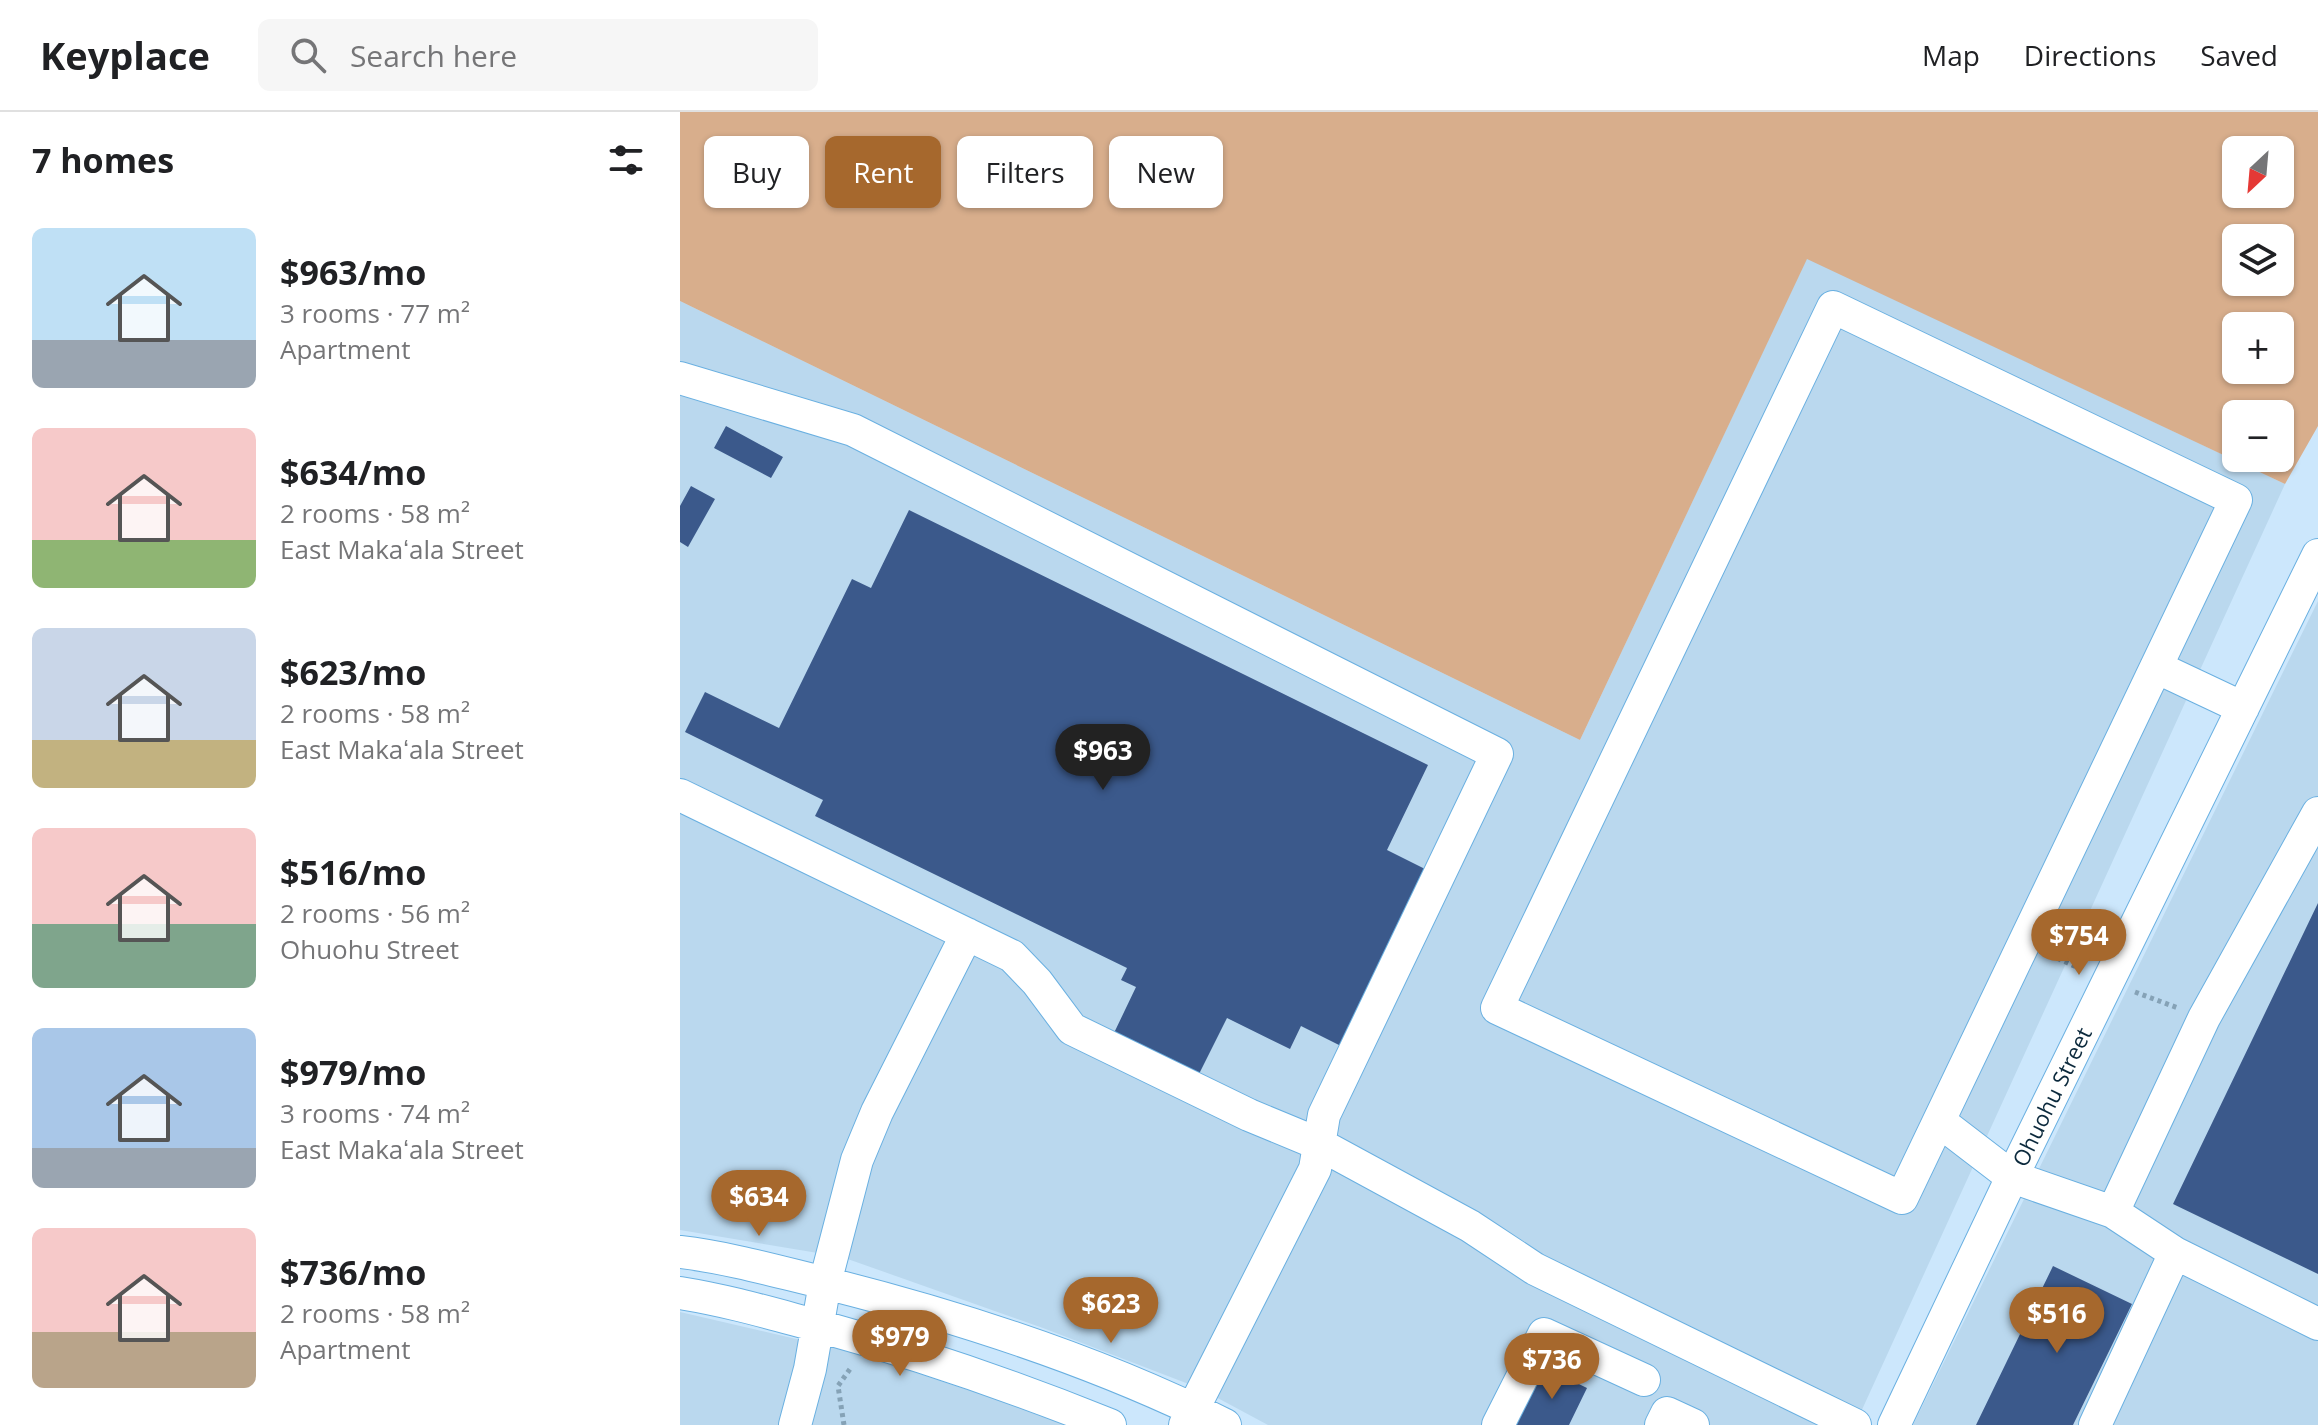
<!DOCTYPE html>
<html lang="en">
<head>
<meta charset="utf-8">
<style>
  body { margin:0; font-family:"Open Sans",sans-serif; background:#f6f6f6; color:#202124; height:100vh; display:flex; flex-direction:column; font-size:30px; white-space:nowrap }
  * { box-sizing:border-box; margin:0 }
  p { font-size:26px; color:#757577 }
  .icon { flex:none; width:44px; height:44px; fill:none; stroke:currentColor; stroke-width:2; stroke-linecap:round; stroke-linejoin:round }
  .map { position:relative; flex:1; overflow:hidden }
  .details { display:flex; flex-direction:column; background:#fff; width:680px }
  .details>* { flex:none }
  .banner { position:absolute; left:24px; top:24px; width:760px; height:72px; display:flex; gap:16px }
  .needle { width:52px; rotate:206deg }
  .fabs { position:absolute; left:1542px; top:24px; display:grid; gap:16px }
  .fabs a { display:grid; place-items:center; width:72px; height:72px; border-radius:12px; background:#fff; box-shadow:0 2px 6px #0004; font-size:40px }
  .price { position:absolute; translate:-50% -68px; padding:0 18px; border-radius:28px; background:#a6682d; color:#fff; font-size:26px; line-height:52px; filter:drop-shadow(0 2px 4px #0008) }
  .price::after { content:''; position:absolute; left:50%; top:48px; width:24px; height:18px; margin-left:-12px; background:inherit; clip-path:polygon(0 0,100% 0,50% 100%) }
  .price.on { background:#222; color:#fff }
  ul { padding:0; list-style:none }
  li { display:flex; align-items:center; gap:24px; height:200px; padding:0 32px }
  li span { display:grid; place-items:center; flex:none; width:224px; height:160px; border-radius:12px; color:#555 }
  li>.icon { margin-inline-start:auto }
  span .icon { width:96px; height:96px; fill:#fffc; stroke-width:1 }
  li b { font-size:34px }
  h2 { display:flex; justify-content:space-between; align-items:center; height:96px; padding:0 32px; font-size:34px }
  .tag { padding:0 28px; border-radius:12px; background:#fff; box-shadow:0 2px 6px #0004; font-size:28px; line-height:72px }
  .tag.on { background:#a6682d; color:#fff }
  header { display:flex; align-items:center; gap:48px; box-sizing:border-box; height:112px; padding:0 40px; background:#fff; border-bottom:2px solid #e0e0e0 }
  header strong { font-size:38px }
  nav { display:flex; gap:44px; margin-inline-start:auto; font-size:28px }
  .search { width:560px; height:72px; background:#f6f6f6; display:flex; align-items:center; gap:20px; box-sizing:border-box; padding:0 28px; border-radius:12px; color:#757577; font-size:30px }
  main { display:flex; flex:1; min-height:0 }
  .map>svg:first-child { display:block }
</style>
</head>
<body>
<header>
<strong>Keyplace</strong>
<div class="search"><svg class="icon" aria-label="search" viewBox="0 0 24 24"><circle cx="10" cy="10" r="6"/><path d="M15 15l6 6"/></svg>Search here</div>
<nav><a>Map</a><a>Directions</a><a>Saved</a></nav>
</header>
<main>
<section class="details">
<h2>7 homes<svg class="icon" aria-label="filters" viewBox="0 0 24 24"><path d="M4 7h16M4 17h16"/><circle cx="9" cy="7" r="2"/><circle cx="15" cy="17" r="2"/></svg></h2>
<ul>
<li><span style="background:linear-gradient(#bfe0f5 70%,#9aa5b1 0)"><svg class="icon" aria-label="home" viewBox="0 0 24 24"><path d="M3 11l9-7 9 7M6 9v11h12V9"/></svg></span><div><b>$963/mo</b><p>3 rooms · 77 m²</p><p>Apartment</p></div></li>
<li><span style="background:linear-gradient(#f6c9c9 70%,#8fb573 0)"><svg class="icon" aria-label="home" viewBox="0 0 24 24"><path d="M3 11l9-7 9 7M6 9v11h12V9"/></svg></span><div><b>$634/mo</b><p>2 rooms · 58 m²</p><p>East Makaʻala Street</p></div></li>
<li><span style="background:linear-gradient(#c9d6e8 70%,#c2b280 0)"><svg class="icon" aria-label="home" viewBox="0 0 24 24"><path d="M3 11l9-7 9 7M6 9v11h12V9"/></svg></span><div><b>$623/mo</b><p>2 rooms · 58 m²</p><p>East Makaʻala Street</p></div></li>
<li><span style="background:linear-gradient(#f6c9c9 60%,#7fa58c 0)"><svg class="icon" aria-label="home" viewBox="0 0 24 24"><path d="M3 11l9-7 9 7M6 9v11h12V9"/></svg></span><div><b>$516/mo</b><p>2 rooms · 56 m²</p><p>Ohuohu Street</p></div></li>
<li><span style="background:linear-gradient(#a9c7e8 75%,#9aa5b1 0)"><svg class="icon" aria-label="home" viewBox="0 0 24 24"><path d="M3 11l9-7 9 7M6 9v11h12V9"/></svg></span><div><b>$979/mo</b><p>3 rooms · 74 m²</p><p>East Makaʻala Street</p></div></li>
<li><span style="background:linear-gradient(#f6c9c9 65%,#b9a48a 0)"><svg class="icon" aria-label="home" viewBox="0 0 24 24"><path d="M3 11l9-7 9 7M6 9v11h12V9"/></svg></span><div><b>$736/mo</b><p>2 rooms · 58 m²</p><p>Apartment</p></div></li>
</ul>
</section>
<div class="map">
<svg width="1638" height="1313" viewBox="0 0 1638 1313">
  <rect width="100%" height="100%" fill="#cce7fc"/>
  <path fill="#bad8ee" d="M1127,146L1605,372L1175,1313H588L519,1276L363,1216L162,1145L0,1118V189L900,628Z
    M1638,489V1313H1233Z
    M0,1200L185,1243L396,1313H0Z"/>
  <path fill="#d8ae8c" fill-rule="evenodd" d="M0,0H1638V314L1605,372L1127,147L900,628L0,189ZM1556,38H1600V82H1556ZM1556,126H1600V170H1556ZM1556,214H1600V258H1556ZM1556,302H1600V346H1556Z"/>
  <path fill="#3b598b" d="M46,314L103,345L91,366L34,336Z
    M11,374L35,387L8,435L0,430V394Z
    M229,398L748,653L707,738L753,761L667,937L621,914L610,937L547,906L519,962L434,921L456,875L441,868L447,856L135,704L143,688L5,620L25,580L99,616L172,467L191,476Z
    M1638,791V1162L1493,1092Z
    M1373,1154L1452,1192L1393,1313H1296Z
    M864,1255L907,1276L889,1313H835Z"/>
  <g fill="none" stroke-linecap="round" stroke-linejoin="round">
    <defs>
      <path id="minor" d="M1153,195L1556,388L1222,1086L817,896Z
        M0,266L173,318L817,642L644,1003L635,1057L505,1313
        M1476,555L1563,596
        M0,683L332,844L357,870L392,917L569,1003L639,1032L790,1114L855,1157L1175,1313
        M1259,1009L1332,1065L1433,1100L1495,1141L1638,1212
        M1433,1100L1524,906L1638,701
        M0,1140C51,1146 99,1160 149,1172C284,1206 420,1250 545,1313
        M0,1181C50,1189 93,1202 142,1215C240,1242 335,1275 430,1313
        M115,1313L130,1257L145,1171L177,1048L197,1000L287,822
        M818,1313L864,1222L964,1268
        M981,1313L987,1301L1013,1313
        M1214,1313L1332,1065L1638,443
        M1415,1313L1495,1141"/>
    </defs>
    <use href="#minor" stroke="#6ab0e1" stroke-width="34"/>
    <path stroke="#85a2b6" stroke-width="5" stroke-dasharray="4 4" stroke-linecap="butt" d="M1370,843L1401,857
      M1455,880L1498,896
      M164,1313L158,1274L170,1257"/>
    <use href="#minor" stroke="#fff" stroke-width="32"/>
  </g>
  <g text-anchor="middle" stroke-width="8" stroke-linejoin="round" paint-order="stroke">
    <g font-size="22" fill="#0b293c" stroke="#fff">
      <text transform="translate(1372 985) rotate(-64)" y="8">Ohuohu Street</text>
    </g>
  </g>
</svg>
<div class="fabs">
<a><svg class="needle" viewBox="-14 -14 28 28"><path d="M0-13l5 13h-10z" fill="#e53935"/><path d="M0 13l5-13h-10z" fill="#757577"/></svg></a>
<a><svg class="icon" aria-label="layers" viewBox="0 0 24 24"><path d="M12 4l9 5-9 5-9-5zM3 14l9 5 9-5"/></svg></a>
<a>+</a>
<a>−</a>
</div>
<b class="price on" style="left:423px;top:680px">$963</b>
<b class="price" style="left:1399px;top:865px">$754</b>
<b class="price" style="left:79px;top:1126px">$634</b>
<b class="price" style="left:431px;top:1233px">$623</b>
<b class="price" style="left:1377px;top:1243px">$516</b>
<b class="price" style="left:220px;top:1266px">$979</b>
<b class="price" style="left:872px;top:1289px">$736</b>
<div class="banner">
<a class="tag">Buy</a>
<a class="tag on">Rent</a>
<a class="tag">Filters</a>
<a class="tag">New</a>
</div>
</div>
</main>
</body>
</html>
